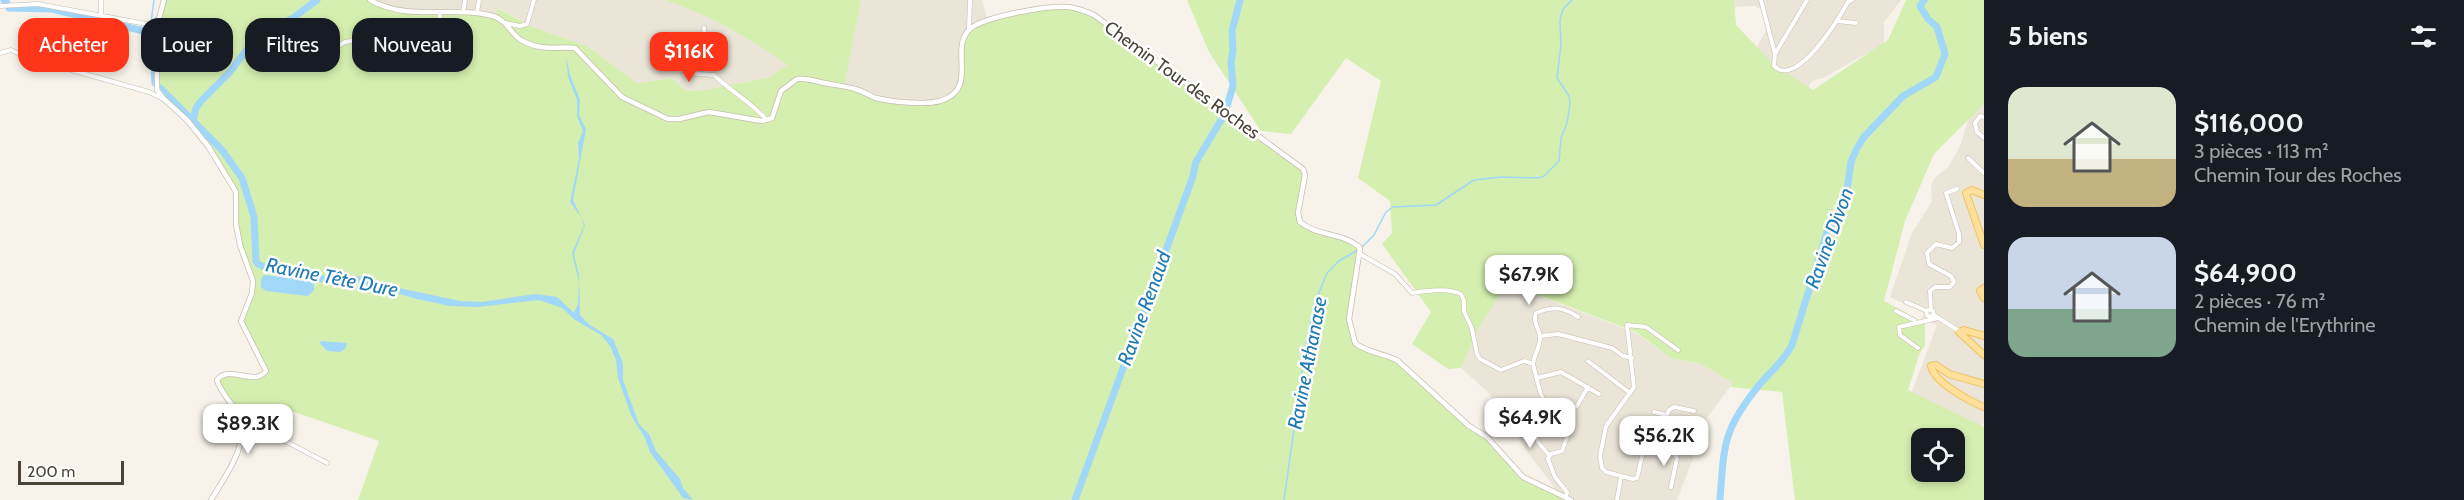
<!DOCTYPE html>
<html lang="fr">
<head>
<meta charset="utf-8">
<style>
  body { margin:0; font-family:Cabin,sans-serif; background:#242831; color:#f1f3f6; height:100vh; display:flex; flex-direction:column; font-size:22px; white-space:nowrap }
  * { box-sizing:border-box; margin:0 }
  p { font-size:20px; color:#9ea1a6 }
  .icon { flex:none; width:33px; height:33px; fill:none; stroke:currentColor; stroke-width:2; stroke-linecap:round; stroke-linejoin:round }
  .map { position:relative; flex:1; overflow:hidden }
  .panel { display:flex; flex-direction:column; background:#171b24; width:480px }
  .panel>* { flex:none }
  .hud { position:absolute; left:18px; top:18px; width:570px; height:54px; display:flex; gap:12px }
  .fabs { position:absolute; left:1911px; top:428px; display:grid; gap:12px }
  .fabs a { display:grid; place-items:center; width:54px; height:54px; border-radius:12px; background:#171b24; box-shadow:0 3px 9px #0003; font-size:30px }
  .scale { position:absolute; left:18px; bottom:15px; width:106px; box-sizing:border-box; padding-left:6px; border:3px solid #4c4337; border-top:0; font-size:16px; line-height:21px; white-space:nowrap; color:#4c4337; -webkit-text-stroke:4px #fff; paint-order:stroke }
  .price { position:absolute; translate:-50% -51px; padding:0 14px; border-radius:12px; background:#fff; color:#222; font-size:20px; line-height:39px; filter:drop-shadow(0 2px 3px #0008) }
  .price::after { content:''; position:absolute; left:50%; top:36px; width:18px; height:14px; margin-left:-9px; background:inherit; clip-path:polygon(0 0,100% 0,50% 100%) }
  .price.selected { background:#ff3519; color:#fff }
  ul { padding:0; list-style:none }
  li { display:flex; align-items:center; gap:18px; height:150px; padding:0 24px }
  li span { display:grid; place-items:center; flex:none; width:168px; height:120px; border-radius:18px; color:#555 }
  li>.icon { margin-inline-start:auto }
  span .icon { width:72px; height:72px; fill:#fffc; stroke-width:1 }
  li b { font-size:26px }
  h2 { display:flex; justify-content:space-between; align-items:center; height:72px; padding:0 24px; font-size:26px }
  .pill { padding:0 21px; border-radius:18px; background:#171b24; box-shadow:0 3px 9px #0003; font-size:21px; line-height:54px }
  .pill.selected { background:#ff3519; color:#fff }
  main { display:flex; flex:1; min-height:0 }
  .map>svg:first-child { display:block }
</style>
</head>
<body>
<main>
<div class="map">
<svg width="1984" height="500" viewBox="0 0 1984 500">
  <rect width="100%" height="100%" fill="#f7f3ea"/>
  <path fill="#ebe5d8" d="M370,0H665L700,12L740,34L789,65L767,78L700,91L685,90L672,78L637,83L587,46L530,26L499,8L496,17L408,13Z
    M861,0H982L988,21L958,88L950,97L927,103L878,99L843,87Z
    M1723,0H1901L1884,22V42L1882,45L1823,78L1812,81L1804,94L1746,68L1768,26L1765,11L1755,6L1719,8Z
    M1984,39V422L1975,438L1908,402L1937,325L1922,319L1924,313L1890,297L1912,233L1932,201L1931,187L1934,179L1949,166L1960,146L1977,92Z
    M1506,283L1636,333L1671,358L1701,364L1733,383L1703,423L1689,447L1693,459L1677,500H1572L1560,495L1526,450L1488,392L1461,368L1479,327Z"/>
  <path fill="#d4efaf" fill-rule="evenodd" d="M164,0H370L393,10L463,12L496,16L498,8L530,26L587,46L637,83L672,78L685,90L700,91L767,78L788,65C746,37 713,16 665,0H861L844,86C870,96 938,118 958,88C967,75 963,54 963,38L978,24L1027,10L1068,7L1094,15L1303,169L1299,219L1307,228L1345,238L1360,248L1349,319L1355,343L1398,361L1445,406L1487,437L1518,472L1571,500H358L379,441L277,406L273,417L259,406H233L219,385L221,375L261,376L266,371L241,321L252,293L250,273L236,224V192L196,130L164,99L157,86V26Z
    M1187,0H1734L1736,25L1773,64L1813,90L1888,40L1906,0H1984V104L1934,154L1905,221L1884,301L1925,323V345L1919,355L1908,390L1984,427V500H1795L1782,392L1730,387L1733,383L1701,364L1671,358L1636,332L1507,283L1479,327L1461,368L1448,369L1412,344L1431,312L1382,244L1392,233L1390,201L1358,178L1381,81L1346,58L1291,134L1261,131L1209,52ZM1922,438H1954V471H1922Z"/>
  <path fill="#a1d7f9" d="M566,55L570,75L580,100L579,115L586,129L573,200L585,225L574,254L579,275L580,315L590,325L613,339L623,363V380L639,424L649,434L656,451L680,479L683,488L693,500L683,498L650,452L645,438L631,415L618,378L616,360L610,346L601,335L575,320L562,308L539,300L478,307L450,306L417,299L368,285L361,280L460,301L482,302L535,294L557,297L574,313L578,304L579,282L572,253L584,226L581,217L570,202L579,159L578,143L583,131L577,116V100L568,77Z
    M264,275L311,280L314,283V290L308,296L266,291L261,287V280Z
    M321,341L347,343L345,349L340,352L327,351L320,343Z"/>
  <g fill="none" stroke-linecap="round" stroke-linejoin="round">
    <path stroke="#a1d7f9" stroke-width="1.5" d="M151,22L154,0
      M152,28V33
      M1362,247L1374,235L1386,212L1393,207L1436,205L1474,180L1502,177L1538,178L1544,176L1559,161L1561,138L1567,123L1570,104L1569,96L1557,78L1561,45L1560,20L1563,9L1572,0
      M1284,500L1306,344L1314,305L1327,273L1339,261L1358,250"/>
    <path stroke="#a1d7f9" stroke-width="7" d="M4,0L7,3
      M9,8L52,9L152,33L155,83
      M160,88L222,150L242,178L254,217L256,261L258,264C272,272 309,278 326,279C341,279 353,277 368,282
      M1227,106L1233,86L1231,62L1233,51L1232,31L1240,0
      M193,120L196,108L201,101L230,72L256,37L293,18L317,0
      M1075,500L1193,176L1196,162L1221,120
      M1720,500C1724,444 1723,429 1760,384C1771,371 1784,361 1792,345L1827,232L1845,205L1851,162L1856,150L1864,137L1903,96L1936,77L1945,54L1937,27L1928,19L1920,6L1924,0"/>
    <defs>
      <path id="minor" d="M1761,0L1775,54
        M1807,0L1775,54L1774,66C1797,89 1839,18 1848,2L1852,0
        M0,6L38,4L157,26
        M463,12L465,0
        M477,13L479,0
        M101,15V0
        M1837,21L1856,23
        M506,23L520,26L527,24L534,0
        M704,28L705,43L699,49L677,55L678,67L698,74L714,75C730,91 751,102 767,120
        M969,29L970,0
        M0,53L11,50L29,58L149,92L163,99
        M296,55L310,58L320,57L345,42L391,35L433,37L439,33L440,12
        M1984,117L1980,116L1975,123L1977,132L1984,138
        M1968,158L1984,173
        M1360,254L1395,274L1412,293C1424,291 1449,288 1461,294L1464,301V311L1472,329L1477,354L1480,359L1501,370L1524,361L1533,364C1537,379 1540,401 1552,413C1559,419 1566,414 1572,423L1562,451L1551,454L1548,459L1555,477L1567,492L1566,497
        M1906,302L1927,311
        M1926.5 313a3.5 3.5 0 1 1 7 0a3.5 3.5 0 1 1-7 0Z
        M1931,310L1930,291L1935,287H1950L1954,282L1951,276L1929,264L1927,253L1936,244L1952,248L1959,242V234L1946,193L1957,189
        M1896,311L1914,320L1915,323
        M1934,315L1959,331
        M1540,336L1558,334L1612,348L1623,356L1632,358
        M1918,348L1900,335L1899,327L1938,318
        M1588,361L1630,393
        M1533,364C1534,355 1540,347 1540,338C1540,329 1532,322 1536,313C1552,306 1564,307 1578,317
        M1537,378L1561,372L1599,394
        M1551,411L1577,406L1588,387
        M1654,412L1666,415
        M241,426L264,430L327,463
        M1532,426L1536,433L1538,442L1549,455
        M1658,439L1667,440L1672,452L1677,458L1671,487
        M1621,476L1633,479L1637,478L1644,448L1659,437L1669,410L1674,407L1694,411
        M1617,500L1621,476L1606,472L1602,468L1600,456L1606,426L1634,387L1627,325L1646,327L1678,350"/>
      <path id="tertiary" d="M164,0L157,26V90L164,99L187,120L208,146L236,192V224L240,245L253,281L252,293L241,321L266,371C254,387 229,364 217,380C220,392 231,402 237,412C253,441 225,476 211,500
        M370,0C409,22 452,5 493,16C507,20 510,33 521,40C542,52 554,46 575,48L622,97L668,119H679L709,112L762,121L772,118L781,91L797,79C806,78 815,81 824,83C834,85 845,86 855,89C863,91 869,96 876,98C891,102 925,105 940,101C979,89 950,52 968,31C979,17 1049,5 1068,7C1078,8 1085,11 1094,15L1303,169L1305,175L1298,213L1300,222C1318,237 1343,232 1360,248L1349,319L1355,343C1367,353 1384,353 1398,361L1469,426L1487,437L1523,477L1571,500"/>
      <path id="primary" d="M1984,195L1972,190L1966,193L1984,245
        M1984,288L1980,291L1984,298
        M1959,332L1984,355
        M1959,332L1964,330L1984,336
        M1984,384L1949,374L1936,365L1931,366C1934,382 1969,401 1984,407"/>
    </defs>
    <use href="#minor" stroke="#c7bdae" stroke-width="5"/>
    <use href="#tertiary" stroke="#c7bdae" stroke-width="6"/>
    <use href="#primary" stroke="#f2c15d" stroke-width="8"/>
    <use href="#minor" stroke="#fff" stroke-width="4"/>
    <use href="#tertiary" stroke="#fff" stroke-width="4.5"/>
    <use href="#primary" stroke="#ffe09b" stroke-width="6"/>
  </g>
  <g text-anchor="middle" stroke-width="5" stroke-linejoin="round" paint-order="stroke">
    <g font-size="18" fill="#4c4337" stroke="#fff">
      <text transform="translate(1182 80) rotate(36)" y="6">Chemin Tour des Roches</text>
    </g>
    <g font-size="20" font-style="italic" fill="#1f79b5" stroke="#fff">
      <text transform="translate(1829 238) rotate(-70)" y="7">Ravine Divon</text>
      <text transform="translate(332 277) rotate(11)" y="7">Ravine Tête Dure</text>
      <text transform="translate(1144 308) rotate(-70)" y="7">Ravine Renaud</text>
      <text transform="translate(1307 363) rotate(-79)" y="7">Ravine Athanase</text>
    </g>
  </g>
</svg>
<div class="fabs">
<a><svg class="icon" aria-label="locate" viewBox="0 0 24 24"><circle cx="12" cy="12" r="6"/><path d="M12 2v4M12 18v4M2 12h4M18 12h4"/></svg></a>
</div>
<div class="scale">200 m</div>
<b class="price selected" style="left:689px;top:83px">$116K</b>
<b class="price" style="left:1529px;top:306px">$67.9K</b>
<b class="price" style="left:1530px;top:449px">$64.9K</b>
<b class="price" style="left:248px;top:455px">$89.3K</b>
<b class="price" style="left:1664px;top:467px">$56.2K</b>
<div class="hud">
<a class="pill selected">Acheter</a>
<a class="pill">Louer</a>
<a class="pill">Filtres</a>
<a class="pill">Nouveau</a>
</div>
</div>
<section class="panel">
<h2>5 biens<svg class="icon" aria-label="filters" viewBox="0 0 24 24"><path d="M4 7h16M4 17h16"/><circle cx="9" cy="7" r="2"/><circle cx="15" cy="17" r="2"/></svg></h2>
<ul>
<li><span style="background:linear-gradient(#dfe7d0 60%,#c2b280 0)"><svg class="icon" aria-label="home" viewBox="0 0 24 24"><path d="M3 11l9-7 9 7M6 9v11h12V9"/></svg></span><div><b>$116,000</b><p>3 pièces · 113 m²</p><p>Chemin Tour des Roches</p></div></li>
<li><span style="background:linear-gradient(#c9d6e8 60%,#7fa58c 0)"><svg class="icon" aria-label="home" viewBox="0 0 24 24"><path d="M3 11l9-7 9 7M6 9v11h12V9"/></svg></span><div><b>$64,900</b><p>2 pièces · 76 m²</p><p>Chemin de l'Erythrine</p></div></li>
</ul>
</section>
</main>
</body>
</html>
